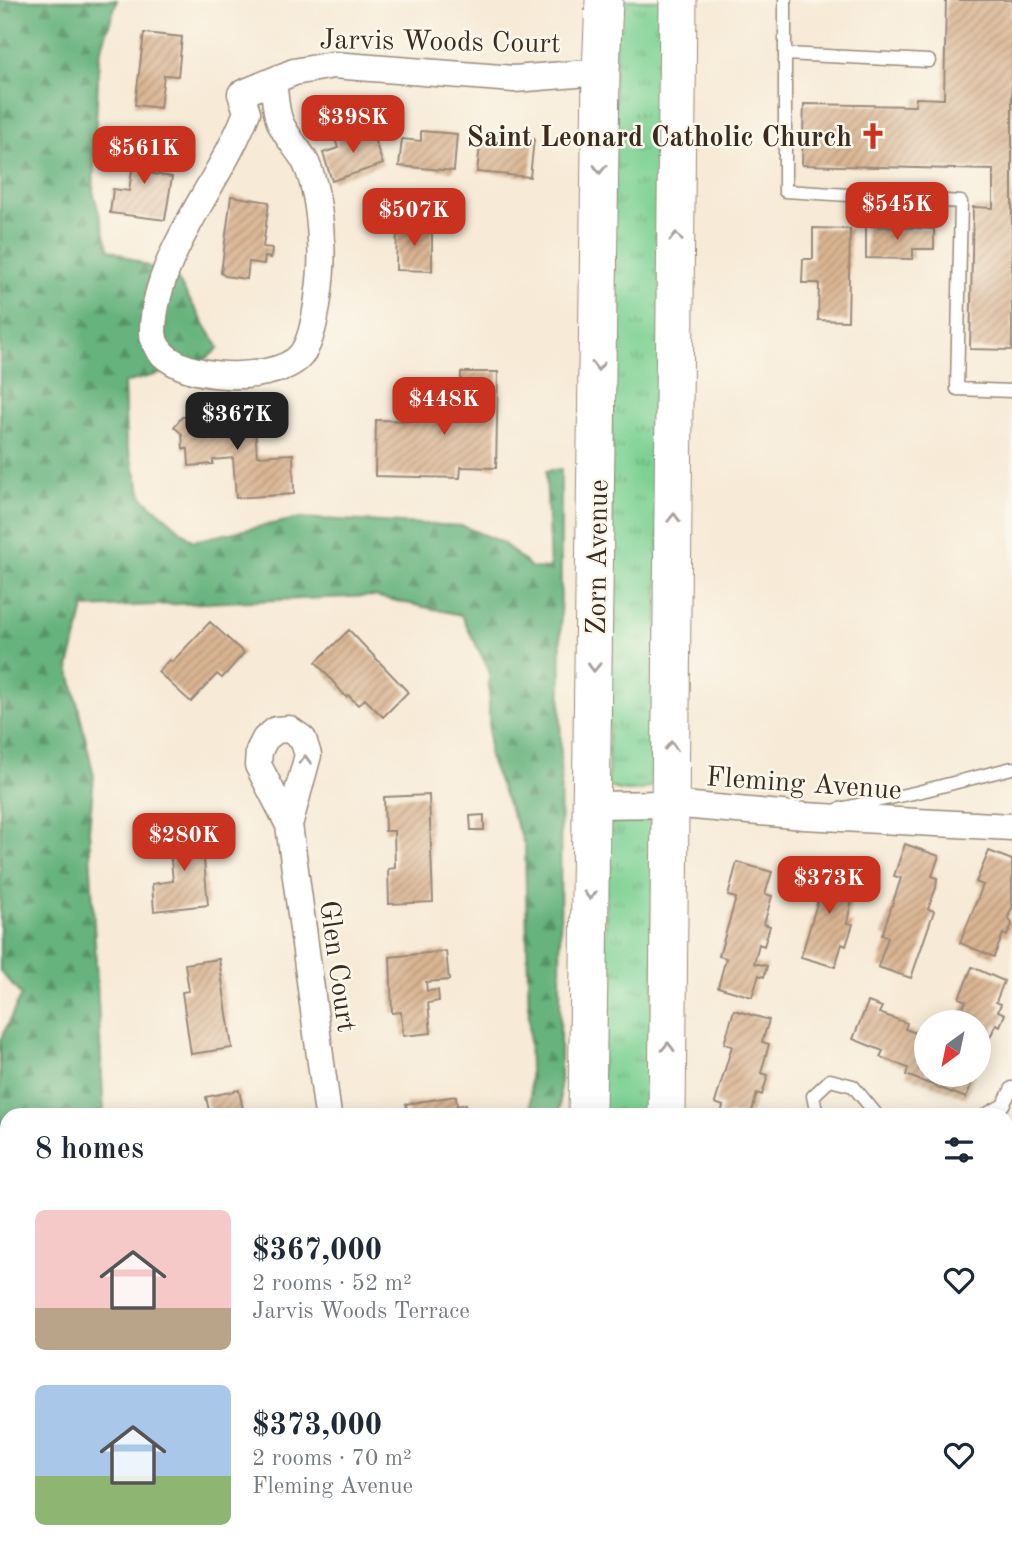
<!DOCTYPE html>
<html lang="en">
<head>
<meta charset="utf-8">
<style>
  body { margin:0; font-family:"Old Standard TT",serif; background:#f2f2f3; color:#1f2937; height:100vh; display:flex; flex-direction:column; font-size:26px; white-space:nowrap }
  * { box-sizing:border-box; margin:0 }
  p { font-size:23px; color:#747a83 }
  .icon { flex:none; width:38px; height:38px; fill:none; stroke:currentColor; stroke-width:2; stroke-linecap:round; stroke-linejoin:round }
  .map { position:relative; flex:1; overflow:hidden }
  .drawer { position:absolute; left:0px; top:1108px; width:1013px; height:450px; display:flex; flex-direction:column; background:#fff; border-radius:21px 21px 0 0; box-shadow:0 4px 18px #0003 }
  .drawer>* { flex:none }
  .needle { width:46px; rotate:213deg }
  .fabs { position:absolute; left:914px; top:1010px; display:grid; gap:14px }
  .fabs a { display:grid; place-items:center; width:77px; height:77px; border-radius:50%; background:#fff; box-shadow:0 4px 18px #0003; font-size:35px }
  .price { position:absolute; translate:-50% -60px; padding:0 16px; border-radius:14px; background:#c8321e; color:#fff; font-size:23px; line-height:46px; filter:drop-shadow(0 2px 4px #0008) }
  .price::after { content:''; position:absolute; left:50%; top:42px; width:21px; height:16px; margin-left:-10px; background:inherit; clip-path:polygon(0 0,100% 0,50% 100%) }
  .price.selected { background:#222; color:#fff }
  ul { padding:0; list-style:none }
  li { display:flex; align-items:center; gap:21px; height:175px; padding:0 35px }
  li span { display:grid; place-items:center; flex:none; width:196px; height:140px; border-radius:10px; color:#555 }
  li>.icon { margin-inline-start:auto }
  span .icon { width:84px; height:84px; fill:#fffc; stroke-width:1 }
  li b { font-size:30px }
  h2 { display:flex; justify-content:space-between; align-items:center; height:84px; padding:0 35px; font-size:30px }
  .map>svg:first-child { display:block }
</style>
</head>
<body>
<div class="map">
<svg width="1012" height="1557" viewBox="0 0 1012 1557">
  <defs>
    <pattern id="grass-tufts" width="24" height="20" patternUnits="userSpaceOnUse" patternTransform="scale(1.75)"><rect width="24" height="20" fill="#7dd193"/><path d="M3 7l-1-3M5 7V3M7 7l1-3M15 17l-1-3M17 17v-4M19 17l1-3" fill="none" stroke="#68aa77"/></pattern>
    <pattern id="forest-firs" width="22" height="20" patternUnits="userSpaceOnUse" patternTransform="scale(1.75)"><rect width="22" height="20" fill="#66b37d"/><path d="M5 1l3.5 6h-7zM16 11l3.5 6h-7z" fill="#559266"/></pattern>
    <pattern id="building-hatch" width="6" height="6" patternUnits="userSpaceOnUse" patternTransform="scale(1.75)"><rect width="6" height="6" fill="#dab593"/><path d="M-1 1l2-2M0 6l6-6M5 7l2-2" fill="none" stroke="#b29377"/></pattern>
  </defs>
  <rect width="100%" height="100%" fill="#fbf7ec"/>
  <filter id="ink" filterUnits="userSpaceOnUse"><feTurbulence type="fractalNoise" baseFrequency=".0143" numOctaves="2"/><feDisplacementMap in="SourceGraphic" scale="14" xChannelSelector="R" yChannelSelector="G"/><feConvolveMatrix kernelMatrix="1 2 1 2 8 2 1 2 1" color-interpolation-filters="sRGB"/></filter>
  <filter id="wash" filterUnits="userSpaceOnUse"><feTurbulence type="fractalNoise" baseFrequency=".00686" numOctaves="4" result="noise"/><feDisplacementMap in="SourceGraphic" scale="28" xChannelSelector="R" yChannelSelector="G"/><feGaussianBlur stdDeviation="1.57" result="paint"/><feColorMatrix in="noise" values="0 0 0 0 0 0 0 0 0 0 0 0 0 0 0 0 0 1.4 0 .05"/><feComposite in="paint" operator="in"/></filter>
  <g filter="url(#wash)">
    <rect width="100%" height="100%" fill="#f7ead6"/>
    <path fill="url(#grass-tufts)" stroke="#5c7e58" stroke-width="2" d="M615,0H668L655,784C642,793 623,793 608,786Z
      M641,819L651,822L656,830L652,1115H600L608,826L614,820Z"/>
    <path fill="url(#forest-firs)" stroke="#506e4e" stroke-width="2" d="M0,0H117L99,57L93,191L109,249L177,279L219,348L201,363L124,383L126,442L143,498L193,541L300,518L463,526L503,543L532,568L550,569L546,471L561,469L560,1115H531L525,846L489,757V670L461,615L373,596L84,608L69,667L94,776L89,830L104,1115H7V1318L0,1319V1041L21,995L0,971Z
      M887,1550H958L1011,1557H887Z"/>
    <g id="blocks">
      <path fill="url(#building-hatch)" d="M946,0H1012V350L970,349L973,207L993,208V170L802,165L804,104L915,106L916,98L944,99Z
        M144,33L182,37L178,76L164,75L160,108L135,105Z
        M370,127L383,164L332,181L323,153L338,148L335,139Z
        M421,131L457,134L454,171L399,166L402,139L421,141Z
        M137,136L158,139L153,174L172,177L165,220L110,213L113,189L129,191Z
        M497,136L534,139L530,177L477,172L480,145L496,146Z
        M231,196L269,202L263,247L272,248L271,258L265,257L264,264L249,262L247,279L225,276L221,273Z
        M397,224L432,225V271L396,270Z
        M866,226L934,229V249H913V259L866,258Z
        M813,228L850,229L848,321L818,320L819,283H802L803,259H813Z
        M461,372H498L496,468L461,467L460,478L375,476L376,420L460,422Z
        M223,405L232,413L254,411L257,456L293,454L294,494L236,498L233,458L213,460V464L189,466L188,449H183L182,434L174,427L182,417L208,415L210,406Z
        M210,622L244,653L222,678L217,674L191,702L158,672L169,660L172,662Z
        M349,630L408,692L383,717L365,699L358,705L348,695L346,697L316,662Z
        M429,795L433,902L389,904L388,869L395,868L394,831H385L384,797Z
        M484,815V830H471L470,816Z
        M201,827L208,905L154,911L152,884L173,881L168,830Z
        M905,844L939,856L932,876L937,878L936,888L928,909L934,911L911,978L878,967L888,937L882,935L901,878L894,876Z
        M989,851L1012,860V908L1008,917L1012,924L1007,936L1003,934L994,957L960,943L983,885L976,882Z
        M737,862L772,872L765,894L772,896L764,924L770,926L764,946L759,944L754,963L767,966L764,977L759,975L752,997L718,987L726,958L719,956L736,898L728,896Z
        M820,863L854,873L848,892L853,894L847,923L853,924L846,946L842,944L835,967L801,957L818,900L810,897Z
        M446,951L449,980L426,982L427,991L438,990L439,1001L428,1003L431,1033L403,1036L401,1012L392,1013L390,957Z
        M219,959L232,1048L191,1054L182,992L189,991L185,964Z
        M972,967L1004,981L996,1002L1001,1004L998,1011L1005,1014L1000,1026L996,1024L987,1044L978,1040V1022H957L966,1001L959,998Z
        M868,1002L882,1007L879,1013L907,1023L905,1029L924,1036L922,1042L926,1044V1074H975L966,1098L906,1075L908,1068L880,1057L883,1051L853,1039Z
        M734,1010L769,1020L762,1042L769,1044L761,1073L768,1075L762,1095L757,1093L751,1115H721L723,1106L715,1103L732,1046L724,1044Z
        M239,1090L244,1115H210L206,1097Z
        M456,1096L457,1106L466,1104L468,1115H408L406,1104Z
        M1006,1170H1012V1206H1006Z
        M1006,1249H1012V1284H1006Z
        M1006,1416L1012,1418V1503L1006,1501Z
        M295,1550L296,1554L361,1550V1557H272L278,1555L277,1551Z
        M393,1550L454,1553V1550H485V1557H393Z
        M755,1550H817V1557H755Z"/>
    </g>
  </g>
  <g filter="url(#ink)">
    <use href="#blocks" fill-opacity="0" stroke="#998a7a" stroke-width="2"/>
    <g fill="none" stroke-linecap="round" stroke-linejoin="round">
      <defs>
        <path id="lane" d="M785,0V191L961,202L957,389L1012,391
          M785,54L929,61
          M839,809L918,792L1012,768
          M817,1115L813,1096L830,1080L853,1086L877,1115
          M985,1115L1003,1105L1012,1088
          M1006,1524L1012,1525
          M855,1557V1550"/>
        <path id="street" d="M273,81C275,94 275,110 280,122C286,137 299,149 306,163C316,185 320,217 321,241C323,266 317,336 301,355C276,386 151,384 153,330C155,254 221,182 247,112L241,94L294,72L333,65L514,79L601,72
          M591,805L671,804L804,816L1012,827
          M289,825L308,755L303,739L289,729L276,730L265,739L259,751L258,765L289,825L328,1115
          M1006,1353L1012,1355
          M146,1550L149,1557
          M45,1557L59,1550"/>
        <path id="secondary" d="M587,1115L601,72L604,0
          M667,1115L678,0
          M582,1557V1550
          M658,1557V1550"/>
      </defs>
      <use href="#lane" stroke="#998a7a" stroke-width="15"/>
      <use href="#street" stroke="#998a7a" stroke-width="29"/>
      <use href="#secondary" stroke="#998a7a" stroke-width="39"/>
      <use href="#lane" stroke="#fff" stroke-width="12"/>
      <use href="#street" stroke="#fff" stroke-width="26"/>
      <use href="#secondary" stroke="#fff" stroke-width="37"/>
    </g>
    <defs><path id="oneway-chevron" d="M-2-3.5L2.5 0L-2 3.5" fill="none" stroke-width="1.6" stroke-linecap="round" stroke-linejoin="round" transform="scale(1.75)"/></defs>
    <g stroke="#a79f9a">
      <use href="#oneway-chevron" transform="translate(600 169) rotate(91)"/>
      <use href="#oneway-chevron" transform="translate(676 237) rotate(-90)"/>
      <use href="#oneway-chevron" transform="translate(598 366) rotate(91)"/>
      <use href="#oneway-chevron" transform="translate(674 518) rotate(-89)"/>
      <use href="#oneway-chevron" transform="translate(594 667) rotate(91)"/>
      <use href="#oneway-chevron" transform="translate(671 746) rotate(-89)"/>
      <use href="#oneway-chevron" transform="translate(305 760) rotate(-89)"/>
      <use href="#oneway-chevron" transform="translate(590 895) rotate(91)"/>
      <use href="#oneway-chevron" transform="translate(668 1047) rotate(-89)"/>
    </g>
  </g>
  <defs>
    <symbol id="church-bare" viewBox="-9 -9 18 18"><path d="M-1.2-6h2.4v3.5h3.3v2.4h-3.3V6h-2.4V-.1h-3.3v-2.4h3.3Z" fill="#c8321e" stroke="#fbf7ec" stroke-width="2.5" paint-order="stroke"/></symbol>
  </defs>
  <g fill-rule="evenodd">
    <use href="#church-bare" x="854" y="117" width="38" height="38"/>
  </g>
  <g text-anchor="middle" stroke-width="5" stroke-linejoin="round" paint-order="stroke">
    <g font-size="28" fill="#3b2a1e" stroke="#fbf7ec">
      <text transform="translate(440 40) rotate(1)" y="10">Jarvis Woods Court</text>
      <text transform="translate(596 557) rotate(-89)" y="10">Zorn Avenue</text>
      <text transform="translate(804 782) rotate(4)" y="10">Fleming Avenue</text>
      <text transform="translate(339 966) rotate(82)" y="10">Glen Court</text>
    </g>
    <g font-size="28" font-weight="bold" fill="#3b2a1e" stroke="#fbf7ec" text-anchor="end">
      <text x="852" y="146">Saint Leonard Catholic Church</text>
    </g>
  </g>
</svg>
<div class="fabs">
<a><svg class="needle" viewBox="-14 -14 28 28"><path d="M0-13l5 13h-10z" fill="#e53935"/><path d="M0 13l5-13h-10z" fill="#747a83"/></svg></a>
</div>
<b class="price" style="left:353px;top:155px">$398K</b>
<b class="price" style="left:144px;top:186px">$561K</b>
<b class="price" style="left:897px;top:242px">$545K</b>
<b class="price" style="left:414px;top:248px">$507K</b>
<b class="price" style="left:444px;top:437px">$448K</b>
<b class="price selected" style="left:237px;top:452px">$367K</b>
<b class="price" style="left:184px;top:873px">$280K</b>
<b class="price" style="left:829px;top:916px">$373K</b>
<section class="drawer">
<h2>8 homes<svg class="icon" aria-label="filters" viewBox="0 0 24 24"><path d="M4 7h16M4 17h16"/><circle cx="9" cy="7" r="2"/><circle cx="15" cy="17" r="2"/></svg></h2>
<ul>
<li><span style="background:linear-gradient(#f6c9c9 70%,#b9a48a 0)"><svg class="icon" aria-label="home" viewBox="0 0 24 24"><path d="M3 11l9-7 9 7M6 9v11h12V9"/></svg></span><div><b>$367,000</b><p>2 rooms · 52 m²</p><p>Jarvis Woods Terrace</p></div><svg class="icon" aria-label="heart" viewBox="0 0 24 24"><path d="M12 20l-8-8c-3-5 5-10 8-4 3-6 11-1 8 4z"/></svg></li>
<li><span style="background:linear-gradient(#a9c7e8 65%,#8fb573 0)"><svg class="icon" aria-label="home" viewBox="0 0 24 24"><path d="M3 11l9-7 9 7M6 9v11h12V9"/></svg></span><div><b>$373,000</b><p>2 rooms · 70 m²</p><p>Fleming Avenue</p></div><svg class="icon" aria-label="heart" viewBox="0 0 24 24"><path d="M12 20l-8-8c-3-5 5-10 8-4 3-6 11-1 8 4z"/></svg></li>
</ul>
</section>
</div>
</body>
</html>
